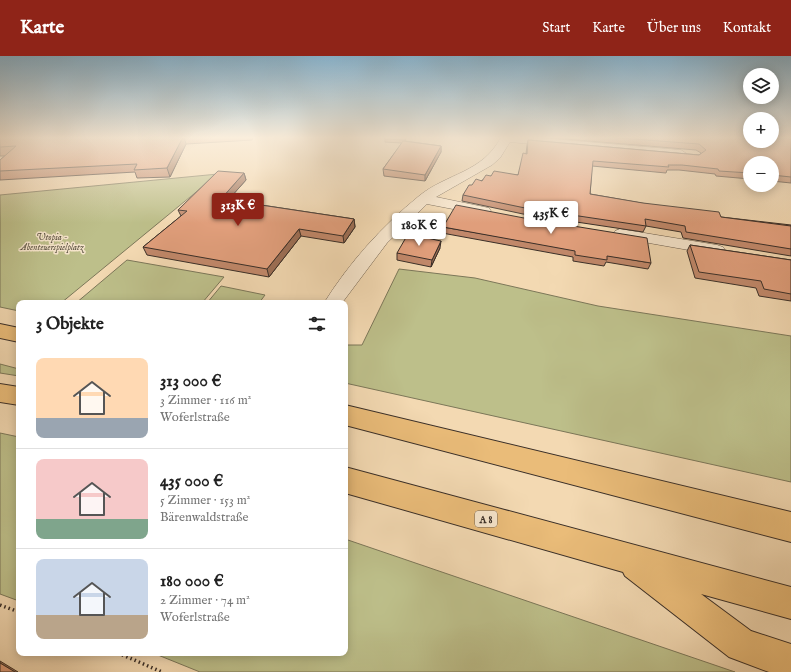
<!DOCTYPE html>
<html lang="de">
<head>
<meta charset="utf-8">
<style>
  body { margin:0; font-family:"IM FELL English",serif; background:#f2f2f2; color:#222; height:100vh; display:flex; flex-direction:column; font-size:15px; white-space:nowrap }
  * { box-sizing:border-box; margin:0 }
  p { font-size:13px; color:#767676 }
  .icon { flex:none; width:22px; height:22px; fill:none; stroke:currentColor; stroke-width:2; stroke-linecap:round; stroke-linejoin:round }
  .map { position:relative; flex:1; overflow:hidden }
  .details { position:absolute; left:16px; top:244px; width:332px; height:356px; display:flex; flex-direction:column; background:#fff; border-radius:8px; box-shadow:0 2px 10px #0003 }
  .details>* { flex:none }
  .buttons { position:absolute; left:743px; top:12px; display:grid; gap:8px }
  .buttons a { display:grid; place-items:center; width:36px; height:36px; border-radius:50%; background:#fff; box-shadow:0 2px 10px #0003; font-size:20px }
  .price { position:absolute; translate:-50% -34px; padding:0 9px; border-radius:4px; background:#fff; color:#222; font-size:13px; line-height:26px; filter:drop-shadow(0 1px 2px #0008) }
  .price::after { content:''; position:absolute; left:50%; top:24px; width:12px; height:9px; margin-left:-6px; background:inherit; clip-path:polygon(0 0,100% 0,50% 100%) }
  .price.selected { background:#8f2418; color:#fff }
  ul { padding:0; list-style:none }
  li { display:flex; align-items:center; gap:12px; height:100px; padding:0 20px }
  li+li { border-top:1px solid #e0e0e0 }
  li span { display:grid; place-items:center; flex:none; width:112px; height:80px; border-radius:8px; color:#555 }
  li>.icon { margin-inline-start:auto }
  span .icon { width:48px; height:48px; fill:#fffc; stroke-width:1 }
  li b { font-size:17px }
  h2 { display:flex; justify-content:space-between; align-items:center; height:48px; padding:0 20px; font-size:17px }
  header { display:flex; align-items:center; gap:24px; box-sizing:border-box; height:56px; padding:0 20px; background:#8f2418; color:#fff }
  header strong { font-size:19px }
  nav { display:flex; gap:22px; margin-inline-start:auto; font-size:14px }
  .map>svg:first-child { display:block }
</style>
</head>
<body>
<header>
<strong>Karte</strong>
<nav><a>Start</a><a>Karte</a><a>Über uns</a><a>Kontakt</a></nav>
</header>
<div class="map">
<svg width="791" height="616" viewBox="0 0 791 616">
  <rect width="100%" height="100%" fill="#f3d9b2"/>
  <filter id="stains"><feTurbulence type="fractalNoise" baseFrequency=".005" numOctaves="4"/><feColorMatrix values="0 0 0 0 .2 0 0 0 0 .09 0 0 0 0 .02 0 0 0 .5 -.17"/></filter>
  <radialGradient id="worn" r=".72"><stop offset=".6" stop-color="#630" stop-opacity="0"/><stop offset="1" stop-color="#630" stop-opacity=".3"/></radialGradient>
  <path fill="#bdbf8a" stroke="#7c7759" d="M218,118L61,247H19V255L0,251V139Z
    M127,204L224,221L202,247H76Z
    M399,213L475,222L598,250L791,280V426L345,327V289H362Z
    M221,230L265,239L259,247H207Z
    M0,308L19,313V320L0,317Z
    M0,377L19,381V545L0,538Z
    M345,483L735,616H200L153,597H345Z"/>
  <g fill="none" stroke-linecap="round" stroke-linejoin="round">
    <defs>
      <path id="minor" d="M501,81H529L681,94L687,98L681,102L510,86L500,102L492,109L436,141L489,152L491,155L489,158L484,159L427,148L387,187L342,247H324C349,207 382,170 419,140C447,117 483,117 501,81Z
        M620,173L717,189L723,191L725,194L723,197L717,199L615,181L612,178L615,175Z"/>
      <path id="motorway" d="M0,268L19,272V286L0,282Z
        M0,328L19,331V349L0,346Z
        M345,349L791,456V486L345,369Z
        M345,411L791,531V563L701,538L751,575L791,588V616H769L729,601L625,520L623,516L345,437Z"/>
    </defs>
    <use href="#minor" stroke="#685a4a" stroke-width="1"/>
    <use href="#motorway" stroke="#3a2f28" stroke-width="2"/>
    <path stroke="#3a2f28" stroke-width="3.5" stroke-dasharray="1.5 3" stroke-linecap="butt" d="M0,549L19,556
      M118,597L162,616"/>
    <use href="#minor" fill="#f7e6cd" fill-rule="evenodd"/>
    <use href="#motorway" fill="#eabc79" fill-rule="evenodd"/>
  </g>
  <path fill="#c1886a" stroke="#3a2f28" d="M0,81H253L252,84L186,88L170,121L137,122L135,116L0,124V104L5,100H0Z
    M385,81H406L405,85L441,90V96L425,125L384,120L383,113L402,87L385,86Z
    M541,81H791V127L772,125V107H750V123L716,120L715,118L679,114H667L666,117L592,110L590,138L721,161L791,169V200L683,182L681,176L646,170L643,176L523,158L462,145L463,139L472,129L491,120L518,119L526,98L527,89L528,84L699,99L701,97L696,94Z
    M244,117L246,124L228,144L354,163L355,171L344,187L301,180L269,221L147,199L143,191L181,160L178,154Z
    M443,171L651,207L648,213L606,206L604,210L573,205V201L442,177Z
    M690,189L791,204V245L759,240L756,232L695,222L687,195Z
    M440,192L431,211L397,204V197Z"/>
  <path fill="#9d6f56" stroke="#3a2f28" d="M183,81H184L186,88L170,121L167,112Z
    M441,90V96L425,125V119Z
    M244,117L246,124L223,150L221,143Z
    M354,163L355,171L344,187L343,180Z
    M299,173L301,180L269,221L267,213Z
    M441,185L440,192L431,211L432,204Z
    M0,605L18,616H15L0,607Z"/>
  <path fill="#e09e7b" stroke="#3a2f28" d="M0,81H183L167,112L134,114L137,108L0,115V104L16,90L0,91Z
    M385,81H405V84L385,83Z
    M607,81H750V85H772V81H791V121L772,119V107H750V117L719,115L718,113L682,109H668L669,111L593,105L590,138L643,147L719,156L721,161L791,170V193L686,176L685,170L645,163L646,170L525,152L463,139L469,129H472L476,123L482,125L486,119L491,120L494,115L518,119L523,97L527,98L528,84L699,99L706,94L699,88Z
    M403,85L441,90L425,119L383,113Z
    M218,115L244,117L221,143L354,163L343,180L299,173L267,213L143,191L187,155L178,154Z
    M456,149L524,162L647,182L651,207L607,200V204L575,199V195L443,171Z
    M408,178L441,185L432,204L397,197Z
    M690,189L791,204V238L764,233L761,225L699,216Z
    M0,607L15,616H0Z"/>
  <linearGradient id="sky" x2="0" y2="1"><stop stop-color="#89b6d2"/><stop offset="0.49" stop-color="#faeedc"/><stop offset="1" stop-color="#faeedc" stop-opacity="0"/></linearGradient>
  <rect width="791" height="167" fill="url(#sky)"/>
  <g text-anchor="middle" stroke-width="3" stroke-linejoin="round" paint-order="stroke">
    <g font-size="9" font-style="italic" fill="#544c3c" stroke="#f7e6cd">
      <text x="52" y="184">Utopia -<tspan x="52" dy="10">Abenteuerspielplatz</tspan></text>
    </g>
    <rect fill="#f7e6cd" stroke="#73665a" stroke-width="1" x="475" y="455" width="22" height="16" rx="3"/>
    <g font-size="10" font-weight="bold" fill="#3a2f28">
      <text x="486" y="467">A 8</text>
    </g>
  </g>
  <rect width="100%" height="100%" filter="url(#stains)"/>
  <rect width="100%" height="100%" fill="url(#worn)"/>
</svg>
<div class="buttons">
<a><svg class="icon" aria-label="layers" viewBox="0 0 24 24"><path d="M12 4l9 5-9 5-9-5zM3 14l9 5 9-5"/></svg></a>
<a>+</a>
<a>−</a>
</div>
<b class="price selected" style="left:238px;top:171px">313K €</b>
<b class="price" style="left:551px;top:179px">435K €</b>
<b class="price" style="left:419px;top:191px">180K €</b>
<section class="details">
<h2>3 Objekte<svg class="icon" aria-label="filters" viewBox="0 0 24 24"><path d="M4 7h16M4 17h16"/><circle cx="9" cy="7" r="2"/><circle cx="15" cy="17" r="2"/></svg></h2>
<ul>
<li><span style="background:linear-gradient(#ffd9b3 75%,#9aa5b1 0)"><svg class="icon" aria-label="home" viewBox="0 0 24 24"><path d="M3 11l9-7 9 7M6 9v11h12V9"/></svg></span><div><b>313 000 €</b><p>3 Zimmer · 116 m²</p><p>Woferlstraße</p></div></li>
<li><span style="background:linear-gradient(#f6c9c9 75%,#7fa58c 0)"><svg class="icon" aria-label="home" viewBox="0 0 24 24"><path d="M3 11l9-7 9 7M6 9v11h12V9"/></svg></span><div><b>435 000 €</b><p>5 Zimmer · 153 m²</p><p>Bärenwaldstraße</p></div></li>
<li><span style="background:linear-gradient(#c9d6e8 70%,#b9a48a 0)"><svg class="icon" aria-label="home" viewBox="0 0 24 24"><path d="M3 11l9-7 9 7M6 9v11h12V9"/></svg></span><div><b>180 000 €</b><p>2 Zimmer · 74 m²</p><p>Woferlstraße</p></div></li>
</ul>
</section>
</div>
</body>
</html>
